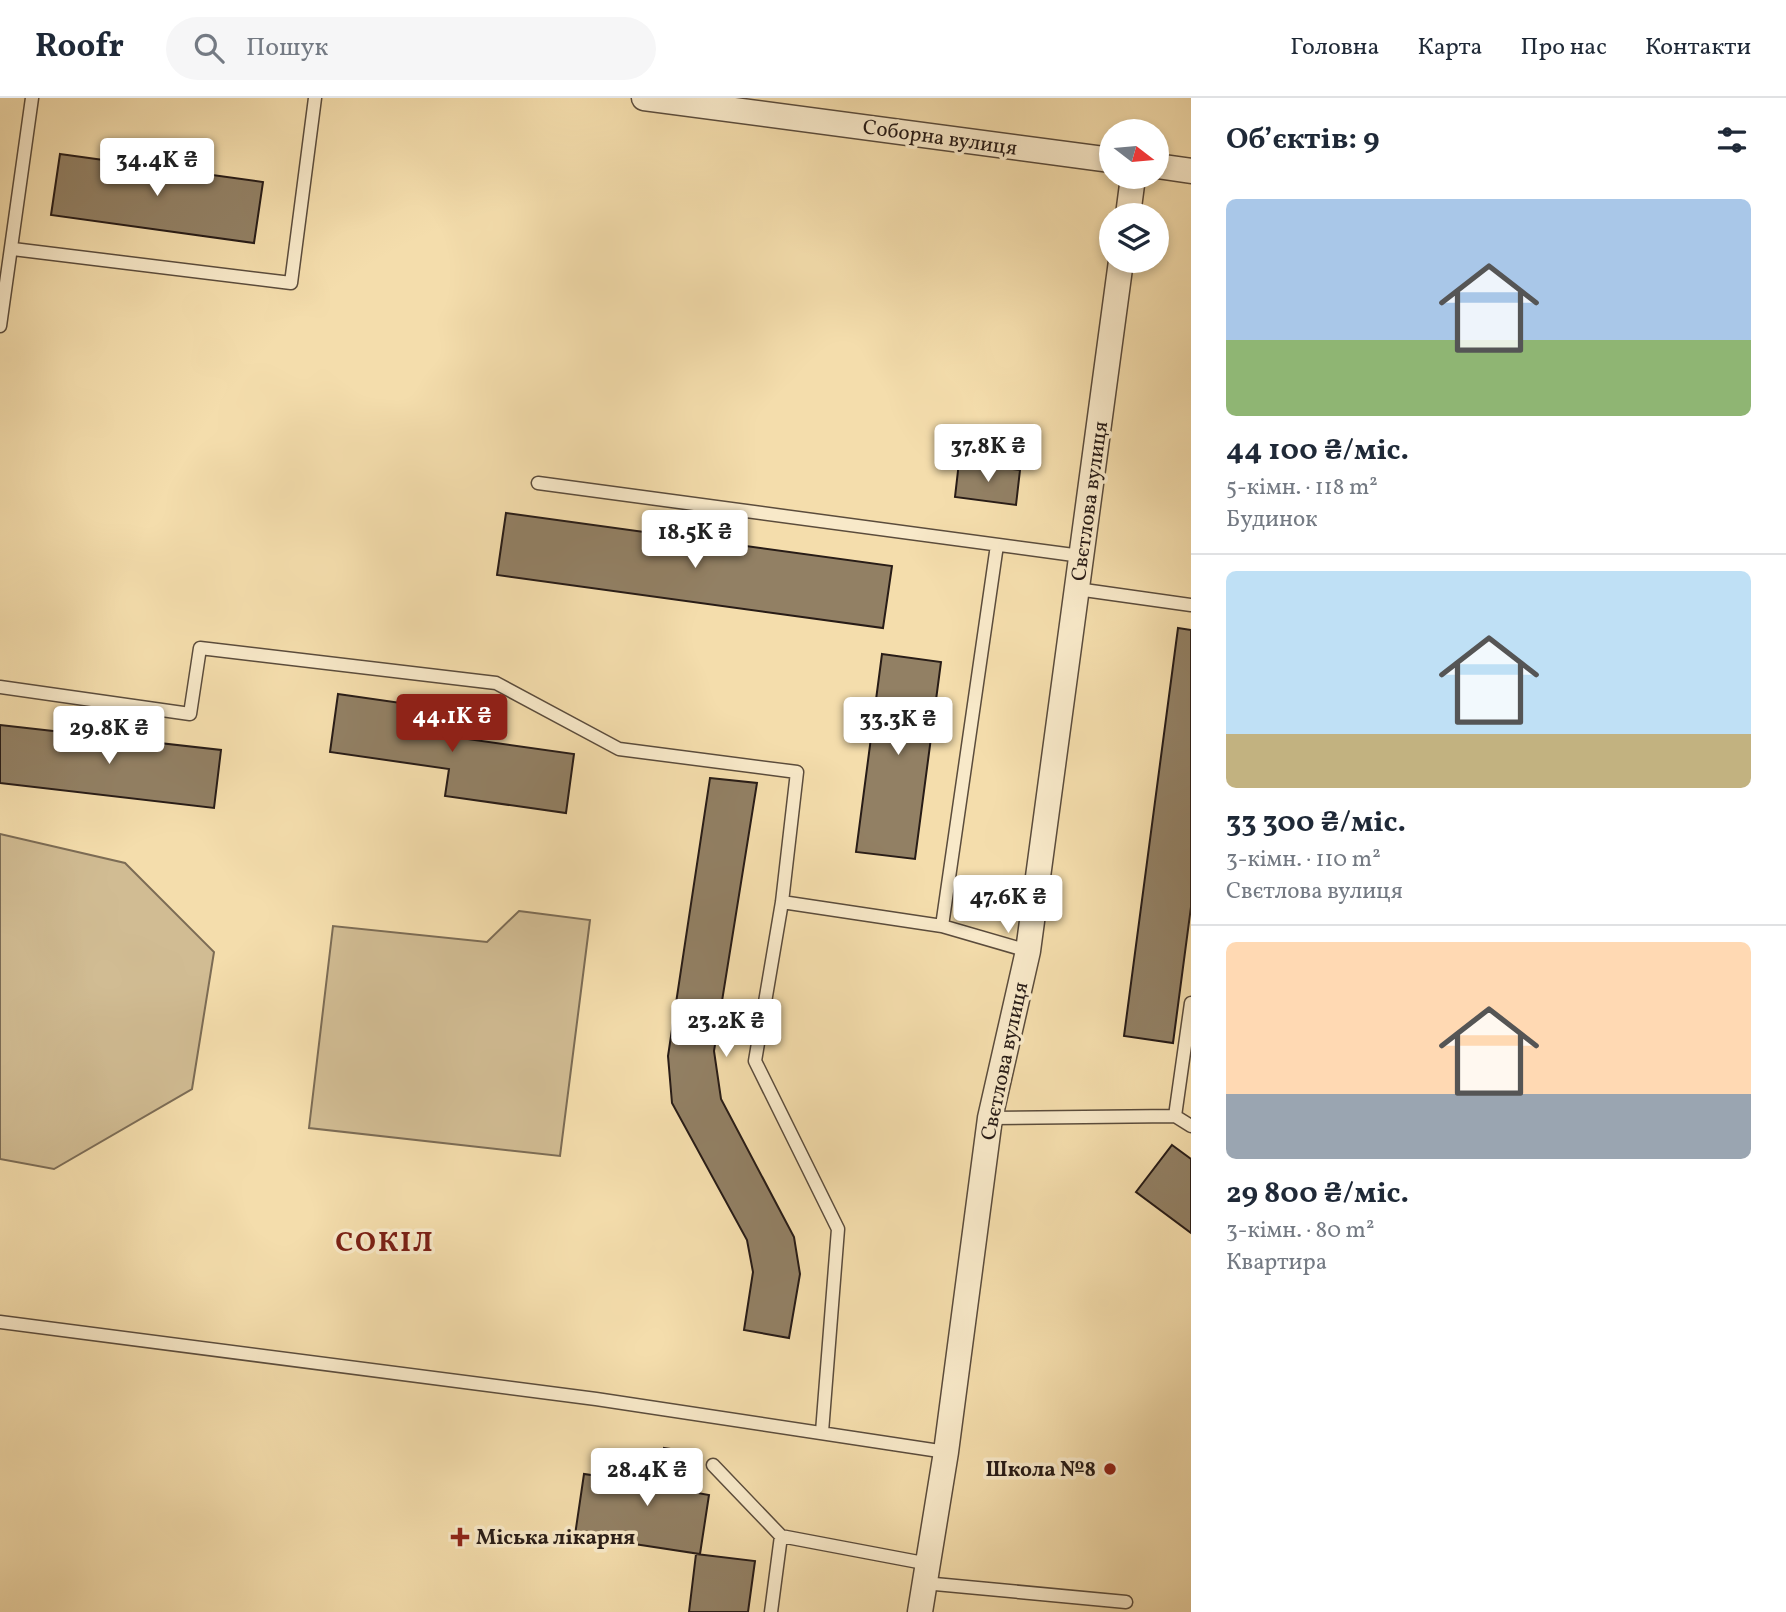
<!DOCTYPE html>
<html lang="uk">
<head>
<meta charset="utf-8">
<style>
  body { margin:0; font-family:Vollkorn,serif; background:#f6f6f7; color:#1f2937; height:100vh; display:flex; flex-direction:column; font-size:26px; white-space:nowrap }
  * { box-sizing:border-box; margin:0 }
  p { font-size:23px; color:#747a83 }
  .icon { flex:none; width:38px; height:38px; fill:none; stroke:currentColor; stroke-width:2; stroke-linecap:round; stroke-linejoin:round }
  .map { position:relative; flex:1; overflow:hidden }
  .sheet { display:flex; flex-direction:column; background:#fff; width:595px }
  .sheet>* { flex:none }
  .needle { width:46px; rotate:106deg }
  .tools { position:absolute; left:1099px; top:21px; display:grid; gap:14px }
  .tools a { display:grid; place-items:center; width:70px; height:70px; border-radius:50%; background:#fff; box-shadow:0 4px 10px #0003; font-size:35px }
  .price { position:absolute; translate:-50% -60px; padding:0 16px; border-radius:7px; background:#fff; color:#222; font-size:23px; line-height:46px; filter:drop-shadow(0 2px 4px #0008) }
  .price::after { content:''; position:absolute; left:50%; top:42px; width:21px; height:16px; margin-left:-10px; background:inherit; clip-path:polygon(0 0,100% 0,50% 100%) }
  .price.active { background:#8f2418; color:#fff }
  ul { padding:0; list-style:none }
  li { display:grid; align-content:center; gap:14px; height:371px; padding:0 35px }
  li+li { border-top:2px solid #e0e1e3 }
  li span { display:grid; place-items:center; height:217px; border-radius:10px; color:#555 }
  li>.icon { margin-inline-start:auto }
  span .icon { width:126px; height:126px; fill:#fffc; stroke-width:1 }
  li b { font-size:30px }
  h2 { display:flex; justify-content:space-between; align-items:center; height:84px; padding:0 35px; font-size:30px }
  header { display:flex; align-items:center; gap:42px; box-sizing:border-box; height:98px; padding:0 35px; background:#fff; border-bottom:2px solid #e0e1e3 }
  header strong { font-size:33px }
  nav { display:flex; gap:38px; margin-inline-start:auto; font-size:24px }
  .search { width:490px; height:63px; background:#f6f6f7; display:flex; align-items:center; gap:18px; box-sizing:border-box; padding:0 24px; border-radius:38px; color:#747a83; font-size:26px }
  main { display:flex; flex:1; min-height:0 }
  .map>svg:first-child { display:block }
</style>
</head>
<body>
<header>
<strong>Roofr</strong>
<div class="search"><svg class="icon" aria-label="search" viewBox="0 0 24 24"><circle cx="10" cy="10" r="6"/><path d="M15 15l6 6"/></svg>Пошук</div>
<nav><a>Головна</a><a>Карта</a><a>Про нас</a><a>Контакти</a></nav>
</header>
<main>
<div class="map">
<svg width="1191" height="1514" viewBox="0 0 1191 1514">
  <rect width="100%" height="100%" fill="#f4ddac"/>
  <filter id="stains"><feTurbulence type="fractalNoise" baseFrequency=".00286" numOctaves="4"/><feColorMatrix values="0 0 0 0 .2 0 0 0 0 .09 0 0 0 0 .02 0 0 0 .5 -.17"/></filter>
  <radialGradient id="worn" r=".72"><stop offset=".6" stop-color="#630" stop-opacity="0"/><stop offset="1" stop-color="#630" stop-opacity=".3"/></radialGradient>
  <path fill="#d1bc93" stroke="#7c6c55" stroke-width="2" d="M0,736L125,765L214,854L192,991L54,1071L0,1061Z
    M519,813L590,822L560,1058L309,1030L333,828L487,844Z"/>
  <path fill="#928064" stroke="#281c17" stroke-width="2" d="M60,56L263,84L254,145L51,117Z
    M959,364L1020,372L1016,407L955,399Z
    M506,415L892,468L883,530L497,477Z
    M1178,530L1191,532V809L1173,945L1124,938Z
    M882,556L941,564L915,761L856,754Z
    M338,596L457,613L453,639L574,656L566,715L445,698L449,671L330,654Z
    M0,627L221,652L214,710L0,685Z
    M710,680L757,685L714,953L721,1001L794,1139L800,1176L789,1240L744,1232L753,1174L747,1142L672,1005L668,958Z
    M1172,1047L1191,1061V1135L1136,1094Z
    M664,1350L698,1355L692,1394L709,1397L700,1456L575,1437L584,1376L658,1387Z
    M696,1456L755,1463L748,1514H689Z"/>
  <g fill="none" stroke-linecap="round" stroke-linejoin="round">
    <defs>
      <path id="lane" d="M13,151L291,185L315,0
        M0,228L32,0
        M538,385L1081,458
        M1077,491L1191,507
        M0,589L190,616L200,550L496,585L619,651L797,674L782,804L755,963L838,1131L822,1334
        M782,804L942,828L1028,853
        M942,828L997,447
        M1175,1018L1191,905
        M990,1020L1175,1018L1191,1028
        M0,1224L596,1301L946,1354
        M713,1367L781,1438L929,1466
        M924,1485L1126,1504
        M771,1514L781,1438"/>
      <path id="street" d="M644,0L1111,62
        M1157,68L1191,73
        M1128,117L1133,79
        M920,1514L946,1354L990,1020L1028,853L1121,163"/>
    </defs>
    <use href="#lane" stroke="#5b4c3c" stroke-width="15"/>
    <use href="#street" stroke="#5b4c3c" stroke-width="27"/>
    <use href="#lane" stroke="#f8e9c9" stroke-width="12"/>
    <use href="#street" stroke="#f8e9c9" stroke-width="24"/>
  </g>
  <g fill="#8f2418" stroke="#f8e9c9" stroke-width="2.5">
    <circle cx="1110" cy="1371" r="7"/>
    <path d="M456.5 1428.5h7v7h7v7h-7v7h-7v-7h-7v-7h7z"/>
  </g>
  <g text-anchor="middle" stroke-width="7" stroke-linejoin="round" paint-order="stroke">
    <g font-size="21" fill="#281c17" stroke="#f8e9c9">
      <text transform="translate(940 39) rotate(8)" y="7">Соборна вулиця</text>
      <text transform="translate(1089 403) rotate(-82)" y="7">Свєтлова вулиця</text>
      <text transform="translate(1004 963) rotate(-78)" y="7">Свєтлова вулиця</text>
    </g>
    <g font-size="21" font-weight="bold" fill="#281c17" stroke="#f8e9c9" text-anchor="end">
      <text x="1096" y="1378">Школа №8</text>
      <text x="476" y="1446" text-anchor="start">Міська лікарня</text>
    </g>
    <g font-size="28" font-weight="bold" letter-spacing="2" fill="#7a1f14" stroke="#f8e9c9">
      <text x="385" y="1153">СОКІЛ</text>
    </g>
  </g>
  <rect width="100%" height="100%" filter="url(#stains)"/>
  <rect width="100%" height="100%" fill="url(#worn)"/>
</svg>
<div class="tools">
<a><svg class="needle" viewBox="-14 -14 28 28"><path d="M0-13l5 13h-10z" fill="#e53935"/><path d="M0 13l5-13h-10z" fill="#747a83"/></svg></a>
<a><svg class="icon" aria-label="layers" viewBox="0 0 24 24"><path d="M12 4l9 5-9 5-9-5zM3 14l9 5 9-5"/></svg></a>
</div>
<b class="price" style="left:157px;top:100px">34.4K ₴</b>
<b class="price" style="left:988px;top:386px">37.8K ₴</b>
<b class="price" style="left:695px;top:472px">18.5K ₴</b>
<b class="price active" style="left:452px;top:656px">44.1K ₴</b>
<b class="price" style="left:898px;top:659px">33.3K ₴</b>
<b class="price" style="left:109px;top:668px">29.8K ₴</b>
<b class="price" style="left:1008px;top:837px">47.6K ₴</b>
<b class="price" style="left:726px;top:961px">23.2K ₴</b>
<b class="price" style="left:647px;top:1410px">28.4K ₴</b>
</div>
<section class="sheet">
<h2>Об’єктів: 9<svg class="icon" aria-label="filters" viewBox="0 0 24 24"><path d="M4 7h16M4 17h16"/><circle cx="9" cy="7" r="2"/><circle cx="15" cy="17" r="2"/></svg></h2>
<ul>
<li><span style="background:linear-gradient(#a9c7e8 65%,#8fb573 0)"><svg class="icon" aria-label="home" viewBox="0 0 24 24"><path d="M3 11l9-7 9 7M6 9v11h12V9"/></svg></span><div><b>44 100 ₴/міс.</b><p>5-кімн. · 118 m²</p><p>Будинок</p></div></li>
<li><span style="background:linear-gradient(#bfe0f5 75%,#c2b280 0)"><svg class="icon" aria-label="home" viewBox="0 0 24 24"><path d="M3 11l9-7 9 7M6 9v11h12V9"/></svg></span><div><b>33 300 ₴/міс.</b><p>3-кімн. · 110 m²</p><p>Свєтлова вулиця</p></div></li>
<li><span style="background:linear-gradient(#ffd9b3 70%,#9aa5b1 0)"><svg class="icon" aria-label="home" viewBox="0 0 24 24"><path d="M3 11l9-7 9 7M6 9v11h12V9"/></svg></span><div><b>29 800 ₴/міс.</b><p>3-кімн. · 80 m²</p><p>Квартира</p></div></li>
</ul>
</section>
</main>
</body>
</html>
